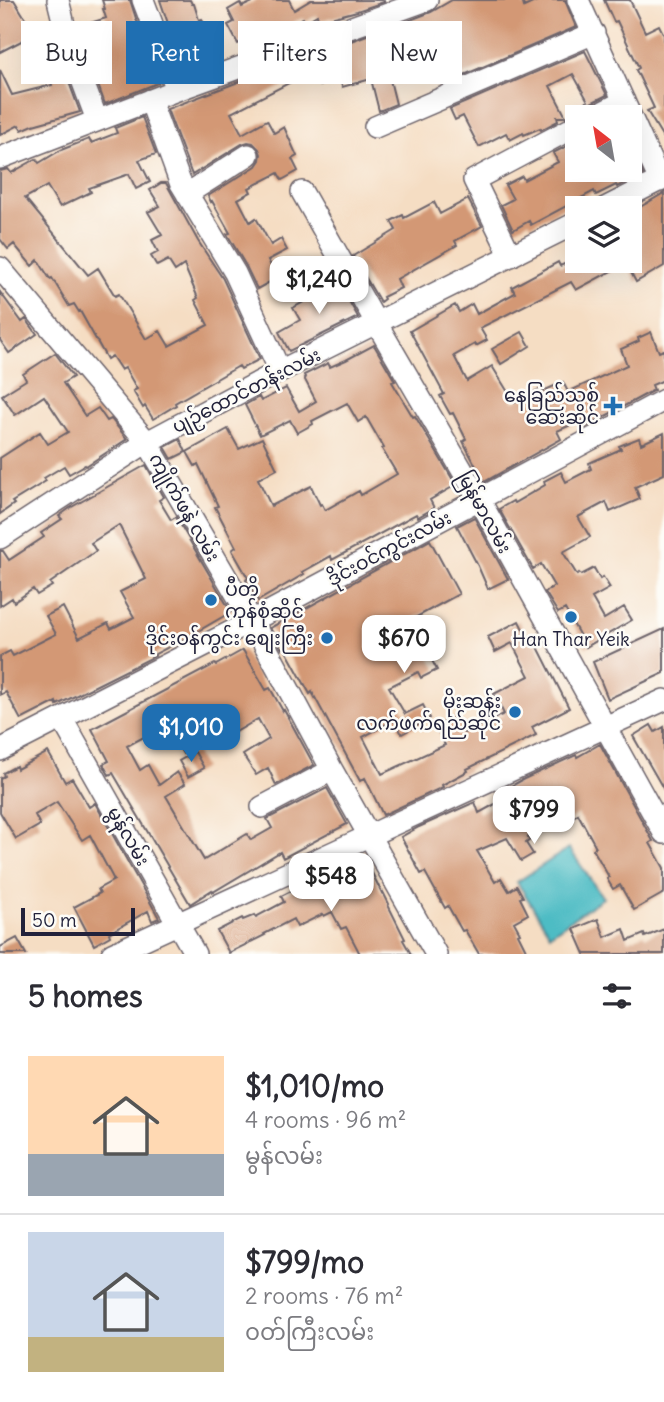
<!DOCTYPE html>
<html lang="en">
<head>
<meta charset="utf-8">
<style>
  body { margin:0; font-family:Delius,"Noto Sans Myanmar",sans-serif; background:#f7f7f7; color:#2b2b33; height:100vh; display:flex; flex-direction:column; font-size:26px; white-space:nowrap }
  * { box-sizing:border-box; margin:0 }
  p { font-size:23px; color:#7c7c81 }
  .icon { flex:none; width:38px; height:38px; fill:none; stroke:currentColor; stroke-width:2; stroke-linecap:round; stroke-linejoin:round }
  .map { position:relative; height:954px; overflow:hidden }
  .side { display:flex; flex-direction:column; background:#fff; flex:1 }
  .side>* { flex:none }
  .banner { position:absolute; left:21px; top:21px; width:623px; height:63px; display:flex; gap:14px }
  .needle { width:46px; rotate:329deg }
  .controls { position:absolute; left:565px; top:105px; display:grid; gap:14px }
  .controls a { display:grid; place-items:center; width:77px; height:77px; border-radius:0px; background:#fff; box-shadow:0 7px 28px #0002; font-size:35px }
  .scale { position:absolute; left:21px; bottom:18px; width:114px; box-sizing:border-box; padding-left:7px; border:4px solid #22223b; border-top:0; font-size:19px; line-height:24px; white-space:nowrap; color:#22223b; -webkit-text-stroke:5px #fdfcf7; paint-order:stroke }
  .price { position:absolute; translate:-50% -60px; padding:0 16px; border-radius:14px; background:#fff; color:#222; font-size:23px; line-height:46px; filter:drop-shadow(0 2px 4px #0008) }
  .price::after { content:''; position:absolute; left:50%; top:42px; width:21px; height:16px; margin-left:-10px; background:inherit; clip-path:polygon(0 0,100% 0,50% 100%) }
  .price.selected { background:#1f6fb2; color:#fff }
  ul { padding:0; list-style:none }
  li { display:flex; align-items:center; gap:21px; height:175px; padding:0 28px }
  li+li { border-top:2px solid #e1e1e2 }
  li span { display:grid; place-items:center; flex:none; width:196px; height:140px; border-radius:0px; color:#555 }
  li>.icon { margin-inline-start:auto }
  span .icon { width:84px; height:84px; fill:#fffc; stroke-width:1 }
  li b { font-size:30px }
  h2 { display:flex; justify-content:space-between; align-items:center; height:84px; padding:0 28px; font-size:30px }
  .chip { padding:0 24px; border-radius:0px; background:#fff; box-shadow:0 7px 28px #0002; font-size:24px; line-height:63px }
  .chip.selected { background:#1f6fb2; color:#fff }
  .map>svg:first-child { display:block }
</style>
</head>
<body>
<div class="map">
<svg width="664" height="954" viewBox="0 0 664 954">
  <rect width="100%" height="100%" fill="#fdfcf7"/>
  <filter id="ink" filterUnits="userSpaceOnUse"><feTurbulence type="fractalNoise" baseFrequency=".0143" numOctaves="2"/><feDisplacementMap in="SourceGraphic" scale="14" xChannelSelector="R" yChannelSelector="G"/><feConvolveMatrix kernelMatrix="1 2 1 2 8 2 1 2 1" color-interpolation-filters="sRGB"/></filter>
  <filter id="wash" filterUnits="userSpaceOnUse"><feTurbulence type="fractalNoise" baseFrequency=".00686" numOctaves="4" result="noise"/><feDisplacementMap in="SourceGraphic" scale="28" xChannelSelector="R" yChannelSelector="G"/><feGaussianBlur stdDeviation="1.57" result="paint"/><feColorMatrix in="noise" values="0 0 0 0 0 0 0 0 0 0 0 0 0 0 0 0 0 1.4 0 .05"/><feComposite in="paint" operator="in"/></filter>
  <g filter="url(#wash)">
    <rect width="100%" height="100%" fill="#f5ddc3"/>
    <path fill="#4dbcc4" stroke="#386f80" stroke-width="2" d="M569,848L603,898L550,934L517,882Z"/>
    <g id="blocks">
      <path fill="#d39874" d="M0,0H14L35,34L0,52Z
        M102,0H130L152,68L154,67L160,82L105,104L82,41L78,27L106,18L103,9H105Z
        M160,0H190L192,4H194L199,20L202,19L217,62L185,73Z
        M257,0H289L294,10L311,0H384V2L357,11L319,21L317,15L305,22L303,18L269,33V34L259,40L261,45L249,50L244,41L238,44L228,25L234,22L228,10L240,3L242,7Z
        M452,0H522L524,7L539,0H565L576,27L457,78L439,42L419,48L421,52L386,64L396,104L379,111L371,79L342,87L340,78L320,86L312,71L231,113L242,134L267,120L274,133L284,127L297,156L292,159L298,171L282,180L278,173L249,188L251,192L238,199L250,222L256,218L271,245L281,239L287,250L268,260L277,278L257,289L246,266L227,234L230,233L212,201L211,202L208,196L256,166L260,160L261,154L259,149L253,143L248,142L242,144L192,175L167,109L281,66L283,71L312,60L332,48L367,35L377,33V34L401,27L400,24L431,12Z
        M604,0H630L645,32L659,25L664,35V139L647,111L654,108L636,70L639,68L617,21L614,22Z
        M52,31L57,50L80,112L33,125L22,130L19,125L0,135V70L12,95L52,85L38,35Z
        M585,51L607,95L587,105L586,102L588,101L573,74L550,86L566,117H557L558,121L541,130L540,128L524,135L523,133L510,140L506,133L479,147L463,116L455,120L450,109Z
        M142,117L156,154L139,160L150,182L136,189L129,174L89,188L91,192L60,207L47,186L25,198L88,275L98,268L115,296L119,294L146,339L160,331L169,346L208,325L195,300L198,298L184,265L175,271L168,260L157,266L151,256L158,252L152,240L162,235L148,212L160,206L150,190L161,183H166L198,241L223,279L260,359L241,369L239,366L175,403L176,405L153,419L145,406L143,408L133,391L137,389L125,368L121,370L112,356L107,359L80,311L79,312L74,304L69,306L52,278L50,279L38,260L32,266L14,244L8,249L0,239V171L8,169L11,173L36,159L39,163L61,150L89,139L91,143L117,133L115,128Z
        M571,144L573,148L578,145V170H630V147L643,174L617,187L616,185L596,195L594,191L531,225L529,221L513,230L501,205L513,199L505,185L522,176L524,180L558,162L553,153Z
        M664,193V266L636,282L626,263L576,290L571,282L480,328L487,340L476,346L475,344L454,356L467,381L492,366L514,402L538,390L539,393L563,382L568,392L627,365L621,349L639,341L638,338L651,332L659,352L664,350V380L652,385L654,390L585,427L582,420L557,431L561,439L484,482L463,441L466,439L453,413L450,414L440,396L444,394L410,331L455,305L459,312L472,304L477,314L515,293L512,287L558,262L560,266L571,261H630V213Z
        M468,199L482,226L455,241L457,245L397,279L401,288L383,297L384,299L380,302L353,256L396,230L391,221L403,215L404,218L434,202L440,214Z
        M337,280L358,317L289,351L279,332L300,320L293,308L320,293L318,290Z
        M0,292L22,322L26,319L37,334L9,353L0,340Z
        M522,332L530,346L501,364L492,349Z
        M374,345L395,381L392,382L413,417L415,416L456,485L430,500L434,508L418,517L416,514L332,560L331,556L302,572L304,574L258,601L246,580L248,578L232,550L236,547L215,507L218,506L198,464L195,466L187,452L228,429L239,449L262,438L277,469L258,479L271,506L311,486L320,505L322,504L325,510L359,491L361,495L397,474L382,449L384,448L366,417L358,422L347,403L312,421L313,424L297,433L290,420L260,435L245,405L259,397L261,401L286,388L299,411L316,401L304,378L305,377L304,375L328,363L330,367L346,360Z
        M55,353L73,377L63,383L85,416L98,408L107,421L111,419L127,439L86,466L85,465L69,474L64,466L44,478L46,481L12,502L14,504L0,514V458L40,432L48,444L68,432L44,396L15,415L2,395L26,380L23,374Z
        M664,433V474L635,487L640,499L610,512L606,502L578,517L590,537L563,552L577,575L579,573L581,575L594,568L600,579L603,577L610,588L592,598L604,619L624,607L632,620L586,647L565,609L558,613L545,592L554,586L541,564L533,569L499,509L513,501L514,503L545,485L544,481L561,472L566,482L591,469L589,463L621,449L619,446L639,438L641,444Z
        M180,439L186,452L172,459L165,447Z
        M146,465L164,497L159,500L171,520L176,517L231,612L186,638L155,654V656L57,705L56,702L21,720L6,692L0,695V656L10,651L13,656L56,634L46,616L63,607L79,638L108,623L111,629L134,617L120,592L146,579L119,525L91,543L96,551L50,583L52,586L37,595L33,589L14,602L12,598L0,606V551H3L9,560L44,537L41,533L62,519L59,516L70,508Z
        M474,517L508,579L488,589L478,566L457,526Z
        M430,540L459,594L411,620L437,670L421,678L418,672L389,687L405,714L423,705L430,718L402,734L394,720L363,737L382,774L445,745L436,726L456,717L464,733L504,714L494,694L529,676L512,643L495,652L488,637L519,621L530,643L535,641L569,708L532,727L536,735L467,769L468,771L442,785L443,787L383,815L365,778L360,781L312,692L310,694L284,647L282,649L270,628Z
        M664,629V673L608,699L593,662Z
        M243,650L266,690L270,688L283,711L284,710L314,765L276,785L268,768L256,775L243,755L269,739L258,719L234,733L229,725L183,754L169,730L158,736L155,731L127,746L140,770L148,765L159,785L177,772L185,784L166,796L204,860L247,834L251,840L272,828L267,819L327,788L347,824L283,858L280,852L213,892L212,890L190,904L113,773L109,775L103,764L109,761L92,729L215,664L216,665Z
        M651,725L655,732L664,727V790L633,736Z
        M600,744L653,841L650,843L664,868V893L634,910L620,885L613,889L607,879L609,877L593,849L596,847L578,814L563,823L560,819L528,837L530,840L526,843L533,854L521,861L507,838L477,851L495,882L501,878L509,891L517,886L523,897L520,898L528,914L514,922L520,933L518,934L528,954H479L465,930L462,931L448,906L445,908L425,872L421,874L401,837L419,827L475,802L479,813L508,797L504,790L524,779L576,755L577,757Z
        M48,752L65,782L72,778L89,807L95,803L159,918L152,921L148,911L109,933L110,936L94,945L74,907L100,893L98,889L114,880L90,835L82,840L57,802L35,815L40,825L16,839L0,812V778L4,776L3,773L16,766L17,769Z
        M195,752L204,768L188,777L179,761Z
        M365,859L382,893L383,892L389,904L388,905L405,939L403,940L411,954H360L346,927L341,929L332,912L324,916L323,914L297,927L293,919L264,934L265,935L229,953L217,931L242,918L243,920L255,915L256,917L284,902L281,896L303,885L305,889Z
        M598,919L605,937L624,929L628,941L644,934L645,937L664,929V954H585L574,929Z
        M17,938L26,954H0V947Z"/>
    </g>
  </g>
  <g filter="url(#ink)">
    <use href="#blocks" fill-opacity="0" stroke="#6c636b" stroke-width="2"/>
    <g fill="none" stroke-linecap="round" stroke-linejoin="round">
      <defs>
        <path id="minor" d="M58,0L69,45L97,120
          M143,0L177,90
          M578,0L660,181
          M150,100L180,182L235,273L280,371
          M593,117L624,101
          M375,127L594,33
          M0,158L177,90L427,0
          M302,192L377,324L479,499L664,833
          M187,194L248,155
          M605,208L664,178
          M511,256L474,180L578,125
          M0,268L147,442L252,621L332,770L436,954
          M0,538L147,442L280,371L578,222
          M62,719L195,954
          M0,750L252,621L664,400
          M262,807L332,770
          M112,954L664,700"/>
      </defs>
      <use href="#minor" stroke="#6c636b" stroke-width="24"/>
      <use href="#minor" stroke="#fff" stroke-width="21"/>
    </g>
  </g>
  <g fill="#1f6fb2" stroke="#fdfcf7" stroke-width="2.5">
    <path d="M609.5 395.5h7v7h7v7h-7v7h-7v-7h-7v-7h7z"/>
    <circle cx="211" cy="600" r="7"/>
    <circle cx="571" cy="617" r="7"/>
    <circle cx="327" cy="638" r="7"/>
    <circle cx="515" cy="712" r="7"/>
  </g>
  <g text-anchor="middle" stroke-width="5" stroke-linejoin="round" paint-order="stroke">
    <g font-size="19" fill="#22223b" stroke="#fdfcf7">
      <text transform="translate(246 390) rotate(-27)" y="7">ပျဉ်ထောင်တန်းလမ်း</text>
      <text transform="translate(185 507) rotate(60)" y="7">ကျိုက်ဖနဲ လမ်း</text>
      <text transform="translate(485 512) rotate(61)" y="7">မြန်မာလမ်း</text>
      <text transform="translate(389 548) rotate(-28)" y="7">ဒိုင်းဝင်ကွင်းလမ်း</text>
      <text transform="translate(129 836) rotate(60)" y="7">မွန်လမ်း</text>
    </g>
    <g font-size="19" fill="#22223b" stroke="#fdfcf7" text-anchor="end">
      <text x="599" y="402">နေခြည်သစ်<tspan x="599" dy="22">ဆေးဆိုင်</tspan></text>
      <text x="225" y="596" text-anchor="start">ပီတိ<tspan x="225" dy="22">ကုန်စုံဆိုင်</tspan></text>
      <text x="313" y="645">ဒိုင်းဝန်ကွင်း စျေးကြီး</text>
      <text x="571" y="646" text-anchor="middle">Han Thar Yeik</text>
      <text x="501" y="708">မိုးဆန်း<tspan x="501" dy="22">လက်ဖက်ရည်ဆိုင်</tspan></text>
    </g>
  </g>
</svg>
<div class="controls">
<a><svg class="needle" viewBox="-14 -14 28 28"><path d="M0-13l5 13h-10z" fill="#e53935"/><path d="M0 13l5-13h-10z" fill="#7c7c81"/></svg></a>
<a><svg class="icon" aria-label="layers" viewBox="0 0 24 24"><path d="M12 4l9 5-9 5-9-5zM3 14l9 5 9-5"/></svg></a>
</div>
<div class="scale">50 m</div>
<b class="price" style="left:319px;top:316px">$1,240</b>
<b class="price" style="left:404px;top:675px">$670</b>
<b class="price selected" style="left:191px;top:764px">$1,010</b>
<b class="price" style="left:534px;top:846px">$799</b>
<b class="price" style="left:331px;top:913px">$548</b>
<div class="banner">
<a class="chip">Buy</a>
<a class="chip selected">Rent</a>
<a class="chip">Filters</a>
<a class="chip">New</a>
</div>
</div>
<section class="side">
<h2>5 homes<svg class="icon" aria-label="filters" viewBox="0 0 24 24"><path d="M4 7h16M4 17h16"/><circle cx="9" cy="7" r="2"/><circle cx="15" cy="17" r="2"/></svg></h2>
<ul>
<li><span style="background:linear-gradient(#ffd9b3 70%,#9aa5b1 0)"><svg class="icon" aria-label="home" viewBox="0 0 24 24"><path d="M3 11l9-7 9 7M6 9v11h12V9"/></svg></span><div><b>$1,010/mo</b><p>4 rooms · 96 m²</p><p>မွန်လမ်း</p></div></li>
<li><span style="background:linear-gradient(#c9d6e8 75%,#c2b280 0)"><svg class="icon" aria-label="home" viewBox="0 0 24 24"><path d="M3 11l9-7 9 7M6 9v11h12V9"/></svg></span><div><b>$799/mo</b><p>2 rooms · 76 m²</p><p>၀တ်ကြီးလမ်း</p></div></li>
</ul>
</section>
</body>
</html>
